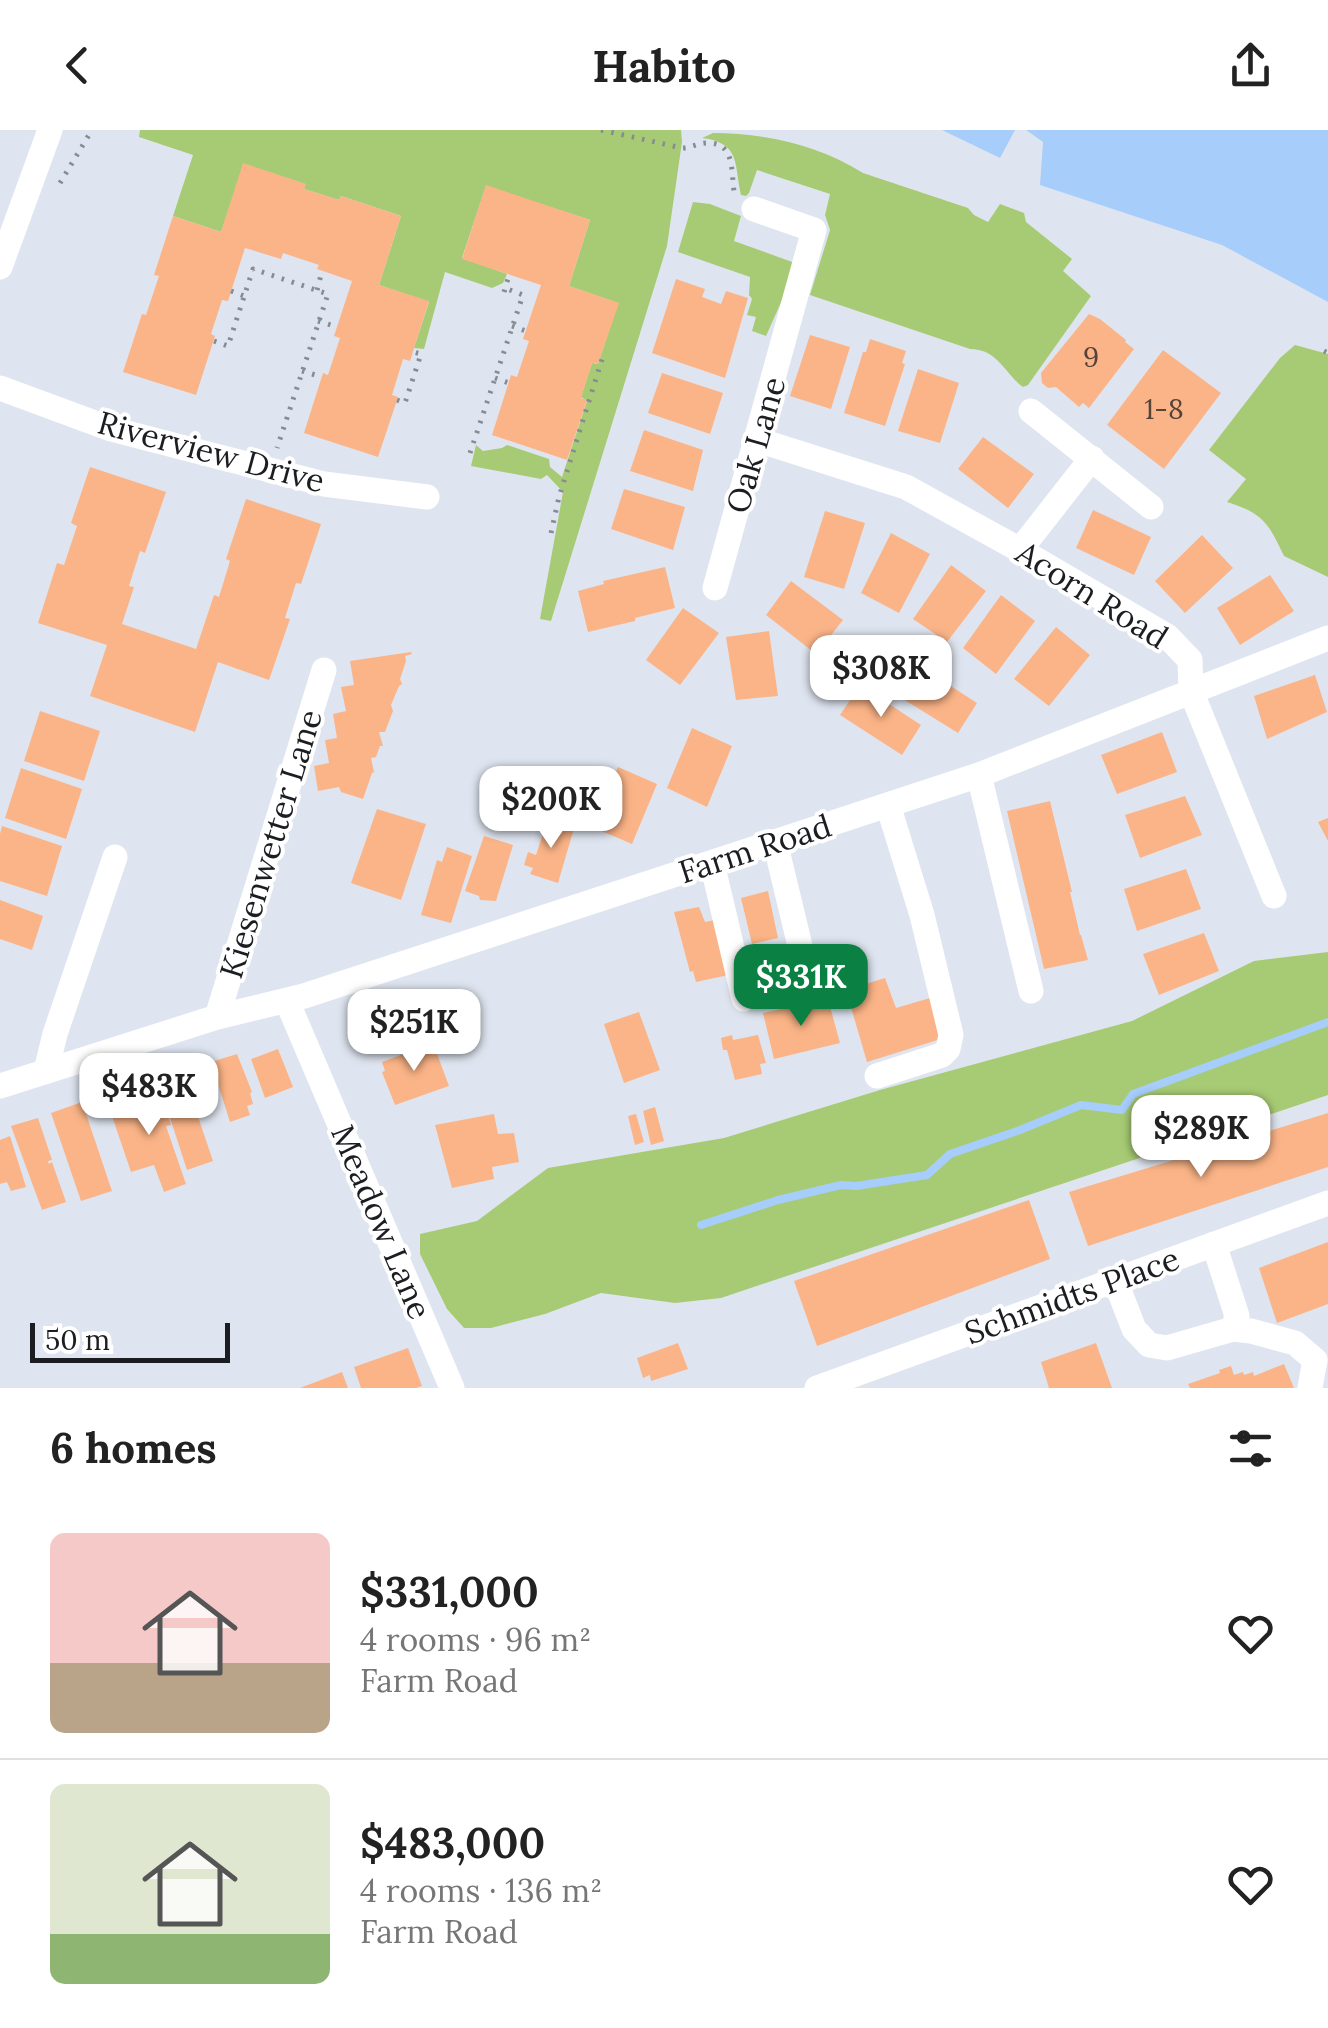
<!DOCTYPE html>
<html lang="en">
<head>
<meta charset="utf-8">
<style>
  body { margin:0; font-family:Lora,serif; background:#f2f2f2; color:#222; height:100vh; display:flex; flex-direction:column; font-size:38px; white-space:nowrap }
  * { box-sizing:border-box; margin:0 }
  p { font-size:32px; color:#767676 }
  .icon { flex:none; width:55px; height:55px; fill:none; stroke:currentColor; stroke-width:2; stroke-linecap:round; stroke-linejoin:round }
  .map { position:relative; height:1258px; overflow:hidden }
  .drawer { display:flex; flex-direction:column; background:#fff; flex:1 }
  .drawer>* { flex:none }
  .scale { position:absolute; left:30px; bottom:25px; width:200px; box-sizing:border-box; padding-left:10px; border:5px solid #1b1d21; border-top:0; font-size:28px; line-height:35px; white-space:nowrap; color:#1b1d21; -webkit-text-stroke:8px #fff; paint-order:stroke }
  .price { position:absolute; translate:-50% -85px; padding:0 22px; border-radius:20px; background:#fff; color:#222; font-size:32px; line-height:65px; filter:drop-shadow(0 2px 5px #0008) }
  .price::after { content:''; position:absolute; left:50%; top:60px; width:30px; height:22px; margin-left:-15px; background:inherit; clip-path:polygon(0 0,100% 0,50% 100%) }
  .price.current { background:#0b8043; color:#fff }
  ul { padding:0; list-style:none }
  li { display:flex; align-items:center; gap:30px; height:250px; padding:0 50px }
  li+li { border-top:2px solid #e0e0e0 }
  li span { display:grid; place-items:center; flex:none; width:280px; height:200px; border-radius:15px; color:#555 }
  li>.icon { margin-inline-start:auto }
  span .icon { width:120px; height:120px; fill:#fffc; stroke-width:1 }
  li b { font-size:42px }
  h2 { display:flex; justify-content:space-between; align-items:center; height:120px; padding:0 50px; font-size:42px }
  header { display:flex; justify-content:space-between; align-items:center; height:130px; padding:0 50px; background:#fff; font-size:45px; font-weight:700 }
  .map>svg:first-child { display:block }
</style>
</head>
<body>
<header><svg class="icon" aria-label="back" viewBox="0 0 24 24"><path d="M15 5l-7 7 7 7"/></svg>Habito<svg class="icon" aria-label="share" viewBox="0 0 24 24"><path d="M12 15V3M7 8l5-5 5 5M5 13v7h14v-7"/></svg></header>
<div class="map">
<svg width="1328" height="1258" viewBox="0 0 1328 1258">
  <rect width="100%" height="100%" fill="#dfe5f0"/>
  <path fill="#a7cb74" d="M140,0H681L682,12L667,116L551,491L540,489L563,362L547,345L541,349L471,336L476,315L483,321L502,318L507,315L549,329L550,337L562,347L587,271L581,267L592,233L598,234L618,173L569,156L590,90L486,56L462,128L507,144L503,153L492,158L445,142L424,219L414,218L429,172L379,155L401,86L341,66L339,70L304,59L305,54L244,34L221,102L173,86L193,25L139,7Z
    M713,3C765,3 819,15 863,43L968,78L974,85L988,92L1000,74L1024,83L1026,92L1072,129L1063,141L1091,166L1028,255L1023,257C1004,243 998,219 970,219L810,165L830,100L825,85L830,64L757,40L749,63L746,66L741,65C734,34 741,13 702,8Z
    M693,72L710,74L741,86L734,111L795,133L787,159L766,206L752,201L756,187L747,185L752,169L749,165L750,147L678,122Z
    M1295,215L1328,224V447L1284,426C1269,394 1263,383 1227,372L1246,349L1209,320L1280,228Z
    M1328,822V965L721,1168L675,1173L601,1163L545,1184L491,1198H464L447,1179L420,1124V1104L477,1091L548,1038L724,1008L880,960L1132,891L1254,831Z"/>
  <path fill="#a7cdfb" d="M942,0H1015L1000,28Z
    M1026,0H1328V172L1222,115L1040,55L1043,12Z"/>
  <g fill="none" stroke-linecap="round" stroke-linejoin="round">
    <path stroke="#a7cdfb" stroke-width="8" d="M701,1095L778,1070L841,1055L856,1056L927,1045L950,1024L1020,1000L1081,975L1122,980L1133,964L1328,892"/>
  </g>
  <path fill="#fbb487" d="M243,33L306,54L304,59L339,70L341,66L401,86L379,155L429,171L410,231L403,229L392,265L398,267L378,327L304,303L323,243L328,245L340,208L334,206L352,151L317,139L319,135L283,123L281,129L245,118L228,171L222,170L211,204L215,206L196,265L123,242L142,184L146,185L159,146L154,145L173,86L221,102Z
    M486,55L590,90L569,156L619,173L598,234L592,233L581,268L587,270L567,330L492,305L511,245L517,247L529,211L523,209L541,155L462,129Z
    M676,149L705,159L702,167L721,174L726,161L748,168L725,248L652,223Z
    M1089,184L1100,189L1126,210L1125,212L1134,219L1089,278L1083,273L1079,277L1056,257L1048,258L1042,253L1041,243Z
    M810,205L850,217L831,279L790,266Z
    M870,209L906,221L902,233L905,234L885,296L844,283L863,222H866Z
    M1163,220L1221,263L1164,339L1107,295Z
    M918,239L959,253L940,313L898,301Z
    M662,243L723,263L710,304L648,283Z
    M644,300L703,320L693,361L630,341Z
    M983,307L1034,344L1008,378L958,339Z
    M90,337L166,362L145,423L140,421L129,456L134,457L122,494L196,519L214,465L219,467L230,431L226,429L246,369L321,394L301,454L296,453L285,488L290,489L269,550L218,532L195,602L90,566L107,515L38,493L57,433L64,435L77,396L71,393Z
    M624,359L685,377L673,420L611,399Z
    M1093,380L1151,407L1134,445L1076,418Z
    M825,381L865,393L844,459L804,447Z
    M891,403L930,424L899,483L861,463Z
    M1202,405L1233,438L1185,483L1155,451Z
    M951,435L986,461L947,512L913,489Z
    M665,437L675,478L635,488V491L588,502L578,461L604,454L603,451Z
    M1270,445L1294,481L1240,515L1217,478Z
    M791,451L843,490L816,524L766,485Z
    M1001,465L1035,491L996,544L963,518Z
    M683,478L719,503L680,555L646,530Z
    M1056,497L1090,525L1049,576L1014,549Z
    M769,501L778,566L736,570L726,507Z
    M411,522L412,524L405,526L406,531L400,549L402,554L399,556L391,575L393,581L385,602H379L383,616H380L376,627L371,628L374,642L372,643L363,669L341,662L339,657L318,661L314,636L329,633L325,610L337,608L333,584L346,581L341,557L354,555L350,531Z
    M915,533L977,573L958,603L895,564Z
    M1315,545L1327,582L1267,609L1254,566Z
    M860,555L921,595L902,625L840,585Z
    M40,581L100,601L84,651L24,631Z
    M692,598L732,616L707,677L667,658Z
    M1162,602L1177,642L1117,664L1101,625Z
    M618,637L657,654L632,714L592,697L594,691L585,688L595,660L591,658L597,643L603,645L605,639L615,644Z
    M21,638L82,659L66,709L5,688Z
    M1185,666L1202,705L1140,728L1125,685Z
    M1050,671L1072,762H1070L1080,805H1081L1088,830L1044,839L1007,681Z
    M377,679L426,694L401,770L351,753Z
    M548,688L575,695L558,753L530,744L533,738L524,735L528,722L536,725Z
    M1328,688V711L1318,692Z
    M2,696L62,716L47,766L0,751V704Z
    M484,706L513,715L496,771L480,770L479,766L465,761Z
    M447,717L472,726L451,793L421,785L437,730L442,732Z
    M1186,739L1201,779L1137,801L1124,759Z
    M768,761L778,808L752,814L741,768Z
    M0,770L43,786L32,820L0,809Z
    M699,777L705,792L719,789L733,844L696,852L693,841L690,842L674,782Z
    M1204,803L1219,841L1159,865L1143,824Z
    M885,848L896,878L930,868L944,908L867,932L846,860Z
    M415,860L427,894L362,916L349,880Z
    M828,869L840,913L774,929L763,883Z
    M639,882L660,940L624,953L604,894Z
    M732,905L733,910L758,905L766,933L760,934L762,944L735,950L727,920H723L721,908Z
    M433,913L449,956L395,975L382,942L385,941L382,932Z
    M278,919L293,957L265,968L251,929Z
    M237,924L252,962L250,963L253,974L247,976L250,985L230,992L211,932Z
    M184,945L213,1031L187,1040L159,954Z
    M157,956L171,995L166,996L186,1054L164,1062L154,1035L131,1042L112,986L128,978H134L130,966Z
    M82,972L112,1061L81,1071L51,983Z
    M655,977L664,1011L651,1015L643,981Z
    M1328,983V1037L1088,1116L1069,1062Z
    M494,984L498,1004L514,1003L519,1032L492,1037L494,1049L452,1058L435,995Z
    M636,984L644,1012L635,1015L628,986Z
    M38,988L52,1030L48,1031L49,1034L52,1032L66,1072L42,1080L11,996Z
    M10,1006L26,1057L11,1061L7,1052L0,1054V1010Z
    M1029,1070L1050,1129L817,1216L794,1151Z
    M1328,1112V1174L1277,1193L1259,1138Z
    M678,1213L688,1239L651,1251L650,1245L643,1248L637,1228Z
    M1096,1213L1112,1258H1049L1041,1232Z
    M408,1218L422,1256L416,1258H361L354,1237Z
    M1284,1234L1294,1258H1190L1188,1254L1220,1243L1219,1240L1231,1236L1234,1245L1243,1242L1244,1245L1253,1242L1254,1246Z
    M342,1242L348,1258H300Z"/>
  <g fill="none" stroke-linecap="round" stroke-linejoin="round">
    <path stroke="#878c93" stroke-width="5" stroke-dasharray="2.5 8" stroke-linecap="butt" d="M601,0L682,18C691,18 698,13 707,13C738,12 730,48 735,66
      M60,53L92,0
      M317,160L322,141
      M231,161L244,166
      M504,162L509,145
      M318,191L337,197
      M512,196L526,201
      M214,211L228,216L253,139L328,164L277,318
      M1324,221L1328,223
      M302,241L322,247
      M495,248L509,253
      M397,270L405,273L421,224L413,222
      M470,323L523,165L505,158
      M551,403L559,367L603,226L601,225"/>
    <path stroke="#fff" stroke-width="25" d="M0,137L50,0
      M0,258L111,299L324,354L427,367
      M1031,281L1151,377
      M758,310L906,357L1020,420L1167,506L1190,530L1191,561L1274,766
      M1020,420L1092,328
      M715,458L814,100L754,79
      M979,645L1031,861
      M775,712L807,845
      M712,733L744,869
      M287,871L452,1258
      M217,887L324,540
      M46,941L55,904L115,727
      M877,946L942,925L948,919L951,905L922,785L888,675
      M0,956L217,887L304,866L979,645L1328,508
      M1214,1114L1237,1186L1233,1199
      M1115,1150L1134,1199L1149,1215L1167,1218L1233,1199L1251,1201L1295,1213L1315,1230L1310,1258
      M817,1258L1328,1073"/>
  </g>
  <g text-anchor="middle" stroke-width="8" stroke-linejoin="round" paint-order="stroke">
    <g font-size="28" fill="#53433a">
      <text x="1091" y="237">9</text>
      <text x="1164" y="289">1-8</text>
    </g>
    <g font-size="32" fill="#1b1d21" stroke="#fff">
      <text transform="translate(756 315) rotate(-74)" y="11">Oak Lane</text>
      <text transform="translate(211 322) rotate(15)" y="11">Riverview Drive</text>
      <text transform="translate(1092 465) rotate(32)" y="11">Acorn Road</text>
      <text transform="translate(271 714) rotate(-73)" y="11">Kiesenwetter Lane</text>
      <text transform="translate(755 719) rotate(-18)" y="11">Farm Road</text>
      <text transform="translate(381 1092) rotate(67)" y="11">Meadow Lane</text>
      <text transform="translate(1072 1166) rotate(-20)" y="11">Schmidts Place</text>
    </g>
  </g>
</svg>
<div class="scale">50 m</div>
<b class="price" style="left:881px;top:590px">$308K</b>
<b class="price" style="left:551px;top:721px">$200K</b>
<b class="price current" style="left:801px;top:899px">$331K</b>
<b class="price" style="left:414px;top:944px">$251K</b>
<b class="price" style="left:149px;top:1008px">$483K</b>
<b class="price" style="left:1201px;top:1050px">$289K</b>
</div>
<section class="drawer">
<h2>6 homes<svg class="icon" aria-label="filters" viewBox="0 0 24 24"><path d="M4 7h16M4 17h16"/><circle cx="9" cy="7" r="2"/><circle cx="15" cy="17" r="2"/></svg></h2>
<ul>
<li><span style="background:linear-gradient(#f6c9c9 65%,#b9a48a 0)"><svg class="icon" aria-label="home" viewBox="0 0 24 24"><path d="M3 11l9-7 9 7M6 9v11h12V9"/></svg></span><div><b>$331,000</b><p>4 rooms · 96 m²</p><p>Farm Road</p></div><svg class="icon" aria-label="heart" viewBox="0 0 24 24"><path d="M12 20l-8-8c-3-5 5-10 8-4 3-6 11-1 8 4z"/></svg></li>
<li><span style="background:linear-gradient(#dfe7d0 75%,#8fb573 0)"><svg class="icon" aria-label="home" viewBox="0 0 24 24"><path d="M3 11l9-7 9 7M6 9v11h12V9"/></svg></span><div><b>$483,000</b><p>4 rooms · 136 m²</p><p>Farm Road</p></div><svg class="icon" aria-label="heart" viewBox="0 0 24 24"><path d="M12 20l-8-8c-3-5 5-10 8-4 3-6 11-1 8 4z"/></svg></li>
</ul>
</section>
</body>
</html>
